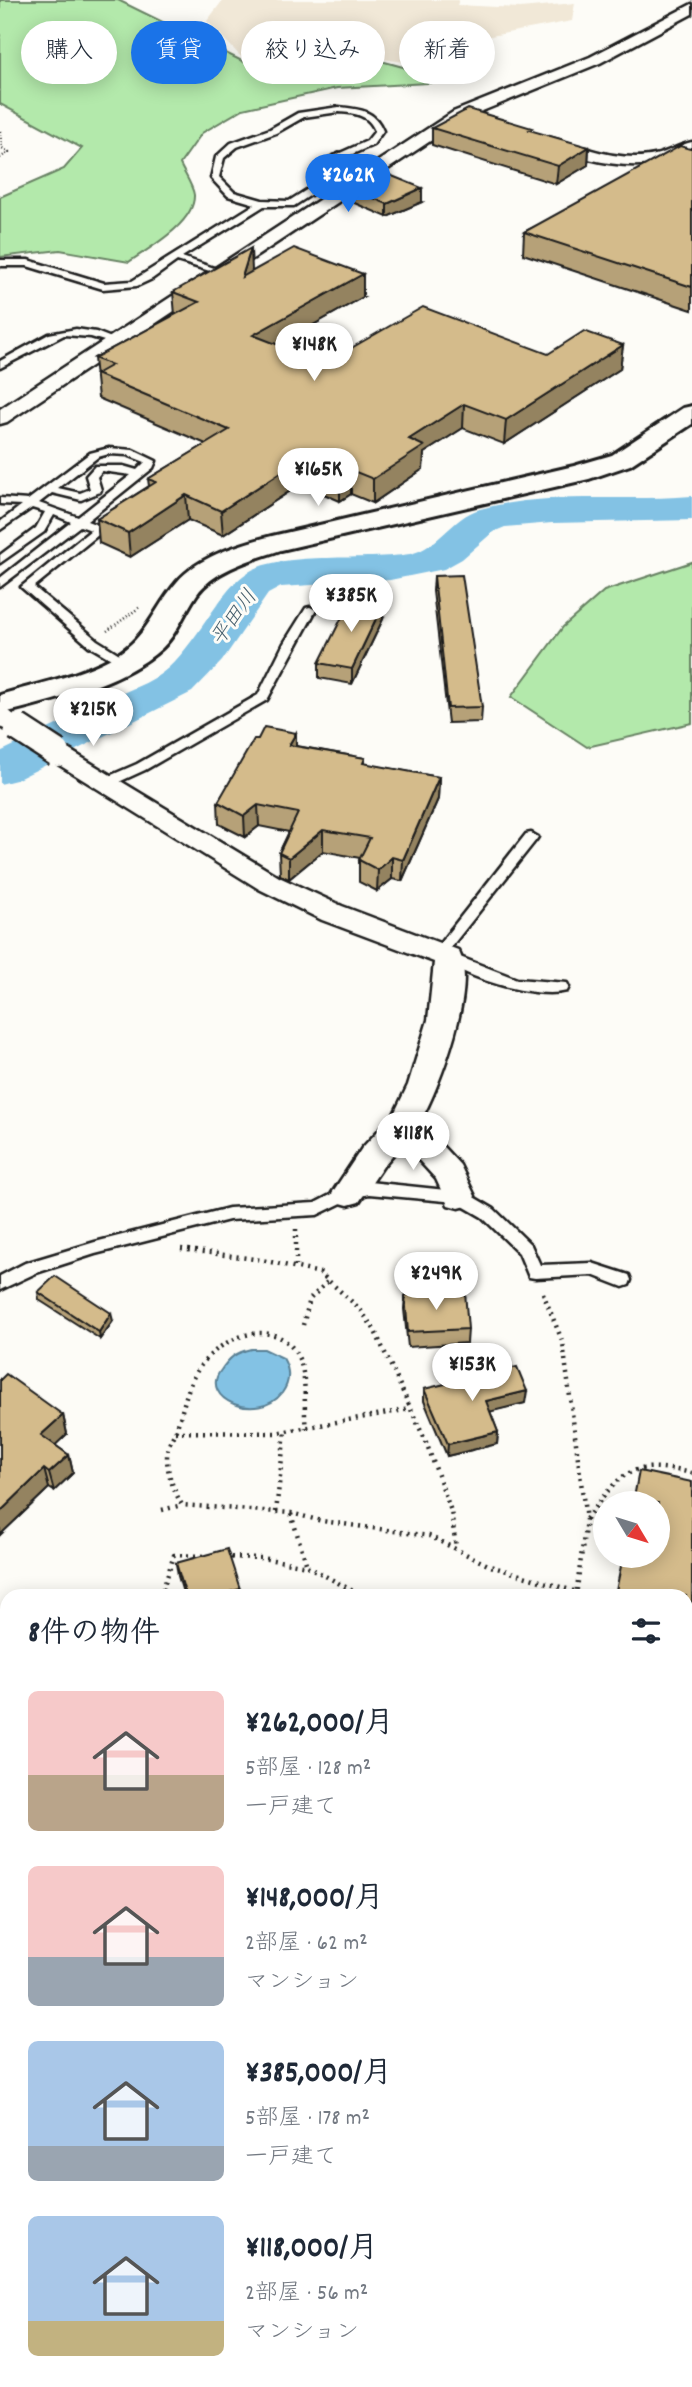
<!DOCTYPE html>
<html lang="ja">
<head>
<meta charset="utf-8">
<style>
  body { margin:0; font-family:Dekko,"Klee One",sans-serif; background:#f6f6f7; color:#1f2937; height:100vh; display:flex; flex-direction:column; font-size:26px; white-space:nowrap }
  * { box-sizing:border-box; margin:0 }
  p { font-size:23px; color:#747a83 }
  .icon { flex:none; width:38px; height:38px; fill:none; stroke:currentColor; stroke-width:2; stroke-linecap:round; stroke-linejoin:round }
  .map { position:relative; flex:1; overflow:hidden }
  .drawer { position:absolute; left:0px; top:1589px; width:693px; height:798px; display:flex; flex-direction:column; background:#fff; border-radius:21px 21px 0 0; box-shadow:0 4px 18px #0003 }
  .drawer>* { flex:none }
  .banner { position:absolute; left:21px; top:21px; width:651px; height:63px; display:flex; gap:14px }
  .needle { width:46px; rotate:128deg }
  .buttons { position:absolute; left:593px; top:1491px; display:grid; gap:14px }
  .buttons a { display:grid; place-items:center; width:77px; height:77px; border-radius:50%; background:#fff; box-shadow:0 4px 18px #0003; font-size:35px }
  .price { position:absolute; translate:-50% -60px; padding:0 16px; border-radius:24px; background:#fff; color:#222; font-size:23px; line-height:46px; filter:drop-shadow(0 2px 4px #0008) }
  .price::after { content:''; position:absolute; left:50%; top:42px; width:21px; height:16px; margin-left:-10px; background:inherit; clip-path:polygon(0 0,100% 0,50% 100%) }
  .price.selected { background:#1a73e8; color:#fff }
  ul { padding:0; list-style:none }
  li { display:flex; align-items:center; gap:21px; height:175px; padding:0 28px }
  li span { display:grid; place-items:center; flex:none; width:196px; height:140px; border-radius:10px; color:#555 }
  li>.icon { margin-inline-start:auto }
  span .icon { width:84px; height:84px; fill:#fffc; stroke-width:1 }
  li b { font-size:30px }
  h2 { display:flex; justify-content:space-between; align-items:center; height:84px; padding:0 28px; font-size:30px }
  .pill { padding:0 24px; border-radius:32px; background:#fff; box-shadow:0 4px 18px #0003; font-size:24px; line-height:63px }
  .pill.selected { background:#1a73e8; color:#fff }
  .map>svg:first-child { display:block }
</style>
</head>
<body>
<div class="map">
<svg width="692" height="2387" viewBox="0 0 692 2387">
  <rect width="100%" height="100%" fill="#fdfcf7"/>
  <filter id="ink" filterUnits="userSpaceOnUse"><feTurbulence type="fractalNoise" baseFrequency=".0143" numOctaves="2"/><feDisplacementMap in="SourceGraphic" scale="14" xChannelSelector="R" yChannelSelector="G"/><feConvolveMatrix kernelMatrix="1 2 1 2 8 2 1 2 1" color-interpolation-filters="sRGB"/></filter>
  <g filter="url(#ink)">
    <path fill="#f1e8d7" d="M223,0H459L457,5L520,8L575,3L572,21L480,38L466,60L483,61L477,68H451L367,57L248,64L207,21Z"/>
    <path fill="#b3e9ab" stroke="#688264" stroke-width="2" d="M0,0H118L248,64L359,55L403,67L429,83L337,88L243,109L202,133L180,164C184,173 193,186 194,195C195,223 149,248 129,262L60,250L0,257V197L64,169L82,148L0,104Z
      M692,562V723L587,747L511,697L563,627L604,591Z
      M692,2334V2387H524L546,2380H686V2336Z"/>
    <path fill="#83c2e4" stroke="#5a8094" stroke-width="2" d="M251,1349H264L283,1358C290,1370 290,1382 282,1393C258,1424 198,1399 221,1370C230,1357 235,1353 251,1349Z"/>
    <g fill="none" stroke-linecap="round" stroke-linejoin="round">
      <path fill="#83c2e4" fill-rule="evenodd" d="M692,496V520L552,523L505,527L493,532L462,559L444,569L390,580L281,587L268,594L222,661L192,692L16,780L0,784V752C38,734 77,715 115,697C130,689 149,683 162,673C196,648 220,586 252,570C285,552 368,561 410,554C439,548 452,517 480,509C549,491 622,502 692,496Z"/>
      <defs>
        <path id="service" d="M339,107C359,109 375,110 383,131L373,145L337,161L347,194L340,196L332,172L326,185L294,206H264L182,257L223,271V275L177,261L152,279L137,286L103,289L27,266H0V260H28L104,283L132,281L255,204L228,196L211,178L216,157L231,143L270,129L298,113ZM339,112C355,113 369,115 375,131L367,141L329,158L319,182L289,201L262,200L234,192L219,177L224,158L237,147L276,133L304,117Z
          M76,329L96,332L119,341L114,344L91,337L64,335L0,368V361L49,334Z
          M109,448L133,450L156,461L153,468L87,521L103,527V531L34,587L97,640L129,660L131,663L125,667L89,646L21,587L91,530L80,526L0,587V578L71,522L54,515L44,532L0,563V555L36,528L45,512L32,508L0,530V522L22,505L0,504V498L28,500L90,453ZM109,454L127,455L145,462L137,470L123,466H95L86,476L90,489L80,493L58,488L98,457ZM102,471L131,475L78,517L39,503L52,493L81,500L100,492L101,490L97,477Z
          M310,607L316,610L267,700L145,770L110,786H100V780L137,764L258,695L284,643L306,608Z
          M531,833L538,837L536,840L447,952L517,979L567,983L569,987L567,991C533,1000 454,975 433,952L526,834Z
          M369,1182L465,1192L494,1209L531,1245L540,1265L592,1263L629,1275L631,1280L629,1285L623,1287L592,1275L535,1278L529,1277L519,1253L482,1217L456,1202L369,1194L352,1198L317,1215L229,1220L95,1254L36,1273L0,1290V1276L25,1263L95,1242L229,1208L315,1203L342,1189Z"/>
        <path id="minor" d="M692,4V14L600,63L465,118L7,422L0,424V409L453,112L590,57Z
          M547,137C582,146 619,163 655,155C668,152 679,145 692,142V153C636,177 596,161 541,146L539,142Z
          M0,709L9,711L29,727L26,732L17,735L0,727Z
          M57,745L66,748L279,877L342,906L458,950C479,985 439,1088 420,1122L460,1165L475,1196L470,1205L459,1208L448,1205L436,1179L403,1143L384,1165L359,1202L348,1205L337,1202L332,1193L362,1148L394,1114L408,1085L428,1020L434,962L322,920L259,889L48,758L44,753L48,748Z"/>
        <path id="tertiary" d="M692,406V424L630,465L589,479L281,550C254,559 215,569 197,594C185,611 177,634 162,648C123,684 51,701 0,714V695C39,683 86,675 121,652C148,634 156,606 177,582C199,556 241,544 272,536L574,466L612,455L683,408Z"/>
      </defs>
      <use href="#service" stroke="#1c1c1c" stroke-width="5"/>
      <use href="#minor" stroke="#1c1c1c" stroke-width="5"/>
      <use href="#tertiary" stroke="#1c1c1c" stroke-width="6"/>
      <path stroke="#1c1c1c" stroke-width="2.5" stroke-dasharray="1 2.5" stroke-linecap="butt" d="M0,131L2,148L9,152L0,158
        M107,631L140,607"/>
      <path stroke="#1c1c1c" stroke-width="3.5" stroke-dasharray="2 4.5" stroke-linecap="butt" d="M60,723L112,699"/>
      <path stroke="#1c1c1c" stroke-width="4.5" stroke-dasharray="2 5" stroke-linecap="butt" d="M296,1229V1266
        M181,1249L262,1260L320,1273L360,1309L374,1329L426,1442L451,1511L456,1547
        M543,1293L563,1343L586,1520L576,1596
        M303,1325L310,1299L329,1280
        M306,1429C303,1408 308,1379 299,1359C280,1315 225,1334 202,1364C188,1381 185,1403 178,1424C176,1432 170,1440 168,1448C164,1467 173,1489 182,1505L291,1513L322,1521L429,1536L490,1566L577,1592
        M175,1432L275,1433L410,1409
        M162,1510L182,1505
        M276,1512L285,1431
        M291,1514L307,1566
        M586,1519C622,1472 629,1459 692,1473
        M224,1557L262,1558L307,1566L362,1596
        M161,1596L174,1555L205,1556"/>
      <path stroke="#1c1c1c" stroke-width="6" stroke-dasharray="2.5 7" stroke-linecap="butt" d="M0,2072L7,2070
        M686,2121L692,2122
        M686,2291L692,2287
        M519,2387L534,2380"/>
      <use href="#service" fill="#fdfcf7" fill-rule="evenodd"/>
      <use href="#minor" fill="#fdfcf7" fill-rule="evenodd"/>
      <use href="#tertiary" fill="#fdfcf7" fill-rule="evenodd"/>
      <defs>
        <path id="minor-bridge" d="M17,727L57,753"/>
      </defs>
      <use href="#minor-bridge" stroke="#1c1c1c" stroke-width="31" stroke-linecap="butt"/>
      <use href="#minor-bridge" stroke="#fdfcf7" stroke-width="26"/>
    </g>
    <path fill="#b6a178" stroke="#1c1c1c" stroke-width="2" d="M432,128L589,147L588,165L556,184L432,145Z
      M692,148V310L523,254L524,232Z
      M352,189L422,202L387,217L352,202Z
      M173,292L363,297L278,345L325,363L548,354L623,345L620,369L504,444L463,428L424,453L423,469L373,503L351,494L340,501L301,484L223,535L188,520L130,557L99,543L97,519L149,486L148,479L206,444L98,398L94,358L175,315Z
      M434,576L482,707L481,722L448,723L433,591Z
      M383,619L352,684L319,678V663Z
      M258,739L365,758V764L439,777L438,799L402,881L392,879L377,891L359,882V860L360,858L323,851L289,879L280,875L279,853L289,832L259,826L245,837L219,824L218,802Z
      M38,1292L113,1321L100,1339L39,1300Z
      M405,1295L468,1329L467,1343L408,1347L404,1309Z
      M0,1379L63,1415L67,1434L55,1445L69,1455L73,1473L54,1491L49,1488L0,1535Z
      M424,1389L525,1403L490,1411L498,1432L497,1444L447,1456L424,1401Z
      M692,1482V1648L686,1647V1596Z
      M176,1563L240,1596H184L178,1576Z
      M692,1661V1713L689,1711L688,1845L692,1842V2007L686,2005V1673Z"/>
    <path fill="#948361" stroke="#1c1c1c" stroke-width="2" d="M589,147L588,165L556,184L558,166Z
      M422,188V202L387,217V204Z
      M251,248L252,270L243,299L242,277Z
      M363,274V297L254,358L253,335Z
      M623,345L620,369L504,444L506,420Z
      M464,404L463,428L424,453L423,469L373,503V479L409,439Z
      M300,460L301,484L223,535L221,511Z
      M351,470V494L340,501V477Z
      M186,495L188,520L130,557L128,533Z
      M383,604V619L352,684V669Z
      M296,733V755L289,745Z
      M439,777L438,799L402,881L403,860Z
      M258,805L259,826L245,837L244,816Z
      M323,830V851L289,879V858Z
      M392,857V879L377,891L378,870Z
      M111,1313L113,1321L100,1339L99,1332Z
      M527,1391L525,1403L485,1413L486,1401Z
      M63,1415L67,1434L46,1454L41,1435Z
      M498,1432L497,1444L447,1456L448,1444Z
      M69,1455L73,1473L54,1491L49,1473Z
      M44,1469L49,1488L0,1535V1512Z
      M240,1589V1596H216Z"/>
    <path fill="#d4bb8b" stroke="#1c1c1c" stroke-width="2" d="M468,109L532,128L529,130L589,147L558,166L432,128Z
      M680,146L690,149L692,148V287L524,232Z
      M387,174L422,188L387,204L352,189Z
      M251,248L242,277L294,248L363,274L253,335L325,363L423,307L548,354L584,331L623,345L506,420L464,404L409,439L424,446L373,479L351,470L340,477L300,460L221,511L186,495L128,533L97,519L156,482L148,479L229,430L96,374L112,365L94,358L199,302L173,292Z
      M462,575L482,707L448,708L434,576Z
      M351,599L383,604L352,669L319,663Z
      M264,727L296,733L289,745L365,758L363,763L439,777L403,860L392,857L378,870L359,860L370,838L323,830L289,858L279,853L298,813L258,805L244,816L218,802L254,739H258Z
      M55,1276L111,1313L99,1332L38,1292Z
      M465,1292L468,1329L408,1332L405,1295Z
      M517,1367L527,1391L486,1401L498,1432L448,1444L424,1389Z
      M6,1374L63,1415L41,1435L69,1455L49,1473L44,1469L0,1512V1379H1Z
      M639,1471L692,1482V1634L686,1633V1596H615L623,1556H658V1503H633Z
      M227,1549L240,1589L216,1596H186L176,1563Z
      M692,1661V1698L689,1697L688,1845L692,1842V1995L686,1993V1673Z
      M82,2380H141L146,2387H87Z"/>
  </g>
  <g text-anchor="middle" stroke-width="6" stroke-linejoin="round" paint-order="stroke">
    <g font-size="21" font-style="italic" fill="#455e6c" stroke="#fdfcf7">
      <text transform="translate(233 617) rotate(-54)" y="7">平田川</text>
    </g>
  </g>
</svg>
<div class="buttons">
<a><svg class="needle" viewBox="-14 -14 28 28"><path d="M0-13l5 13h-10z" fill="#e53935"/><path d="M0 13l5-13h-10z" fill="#747a83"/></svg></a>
</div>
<b class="price selected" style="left:348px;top:214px">¥262K</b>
<b class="price" style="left:314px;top:383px">¥148K</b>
<b class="price" style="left:318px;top:508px">¥165K</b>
<b class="price" style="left:351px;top:634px">¥385K</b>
<b class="price" style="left:93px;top:748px">¥215K</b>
<b class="price" style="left:413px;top:1172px">¥118K</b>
<b class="price" style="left:436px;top:1312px">¥249K</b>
<b class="price" style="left:472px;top:1403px">¥153K</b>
<div class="banner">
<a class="pill">購入</a>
<a class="pill selected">賃貸</a>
<a class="pill">絞り込み</a>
<a class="pill">新着</a>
</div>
<section class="drawer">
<h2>8件の物件<svg class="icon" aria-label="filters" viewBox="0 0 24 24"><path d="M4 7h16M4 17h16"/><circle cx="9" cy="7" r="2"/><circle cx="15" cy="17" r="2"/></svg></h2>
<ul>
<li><span style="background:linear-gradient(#f6c9c9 60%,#b9a48a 0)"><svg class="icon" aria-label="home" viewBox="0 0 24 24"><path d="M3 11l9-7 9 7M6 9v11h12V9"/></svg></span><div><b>¥262,000/月</b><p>5部屋 · 128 m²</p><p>一戸建て</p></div></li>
<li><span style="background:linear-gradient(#f6c9c9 65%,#9aa5b1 0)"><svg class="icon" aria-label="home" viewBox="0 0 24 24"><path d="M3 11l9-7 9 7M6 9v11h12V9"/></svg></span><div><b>¥148,000/月</b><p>2部屋 · 62 m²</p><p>マンション</p></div></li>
<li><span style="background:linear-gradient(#a9c7e8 75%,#9aa5b1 0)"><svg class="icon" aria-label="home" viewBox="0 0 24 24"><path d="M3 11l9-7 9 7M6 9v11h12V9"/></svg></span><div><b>¥385,000/月</b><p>5部屋 · 178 m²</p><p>一戸建て</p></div></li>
<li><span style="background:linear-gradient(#a9c7e8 75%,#c2b280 0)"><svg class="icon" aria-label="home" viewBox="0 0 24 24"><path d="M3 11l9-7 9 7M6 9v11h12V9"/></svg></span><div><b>¥118,000/月</b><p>2部屋 · 56 m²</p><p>マンション</p></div></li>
</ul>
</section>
</div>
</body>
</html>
